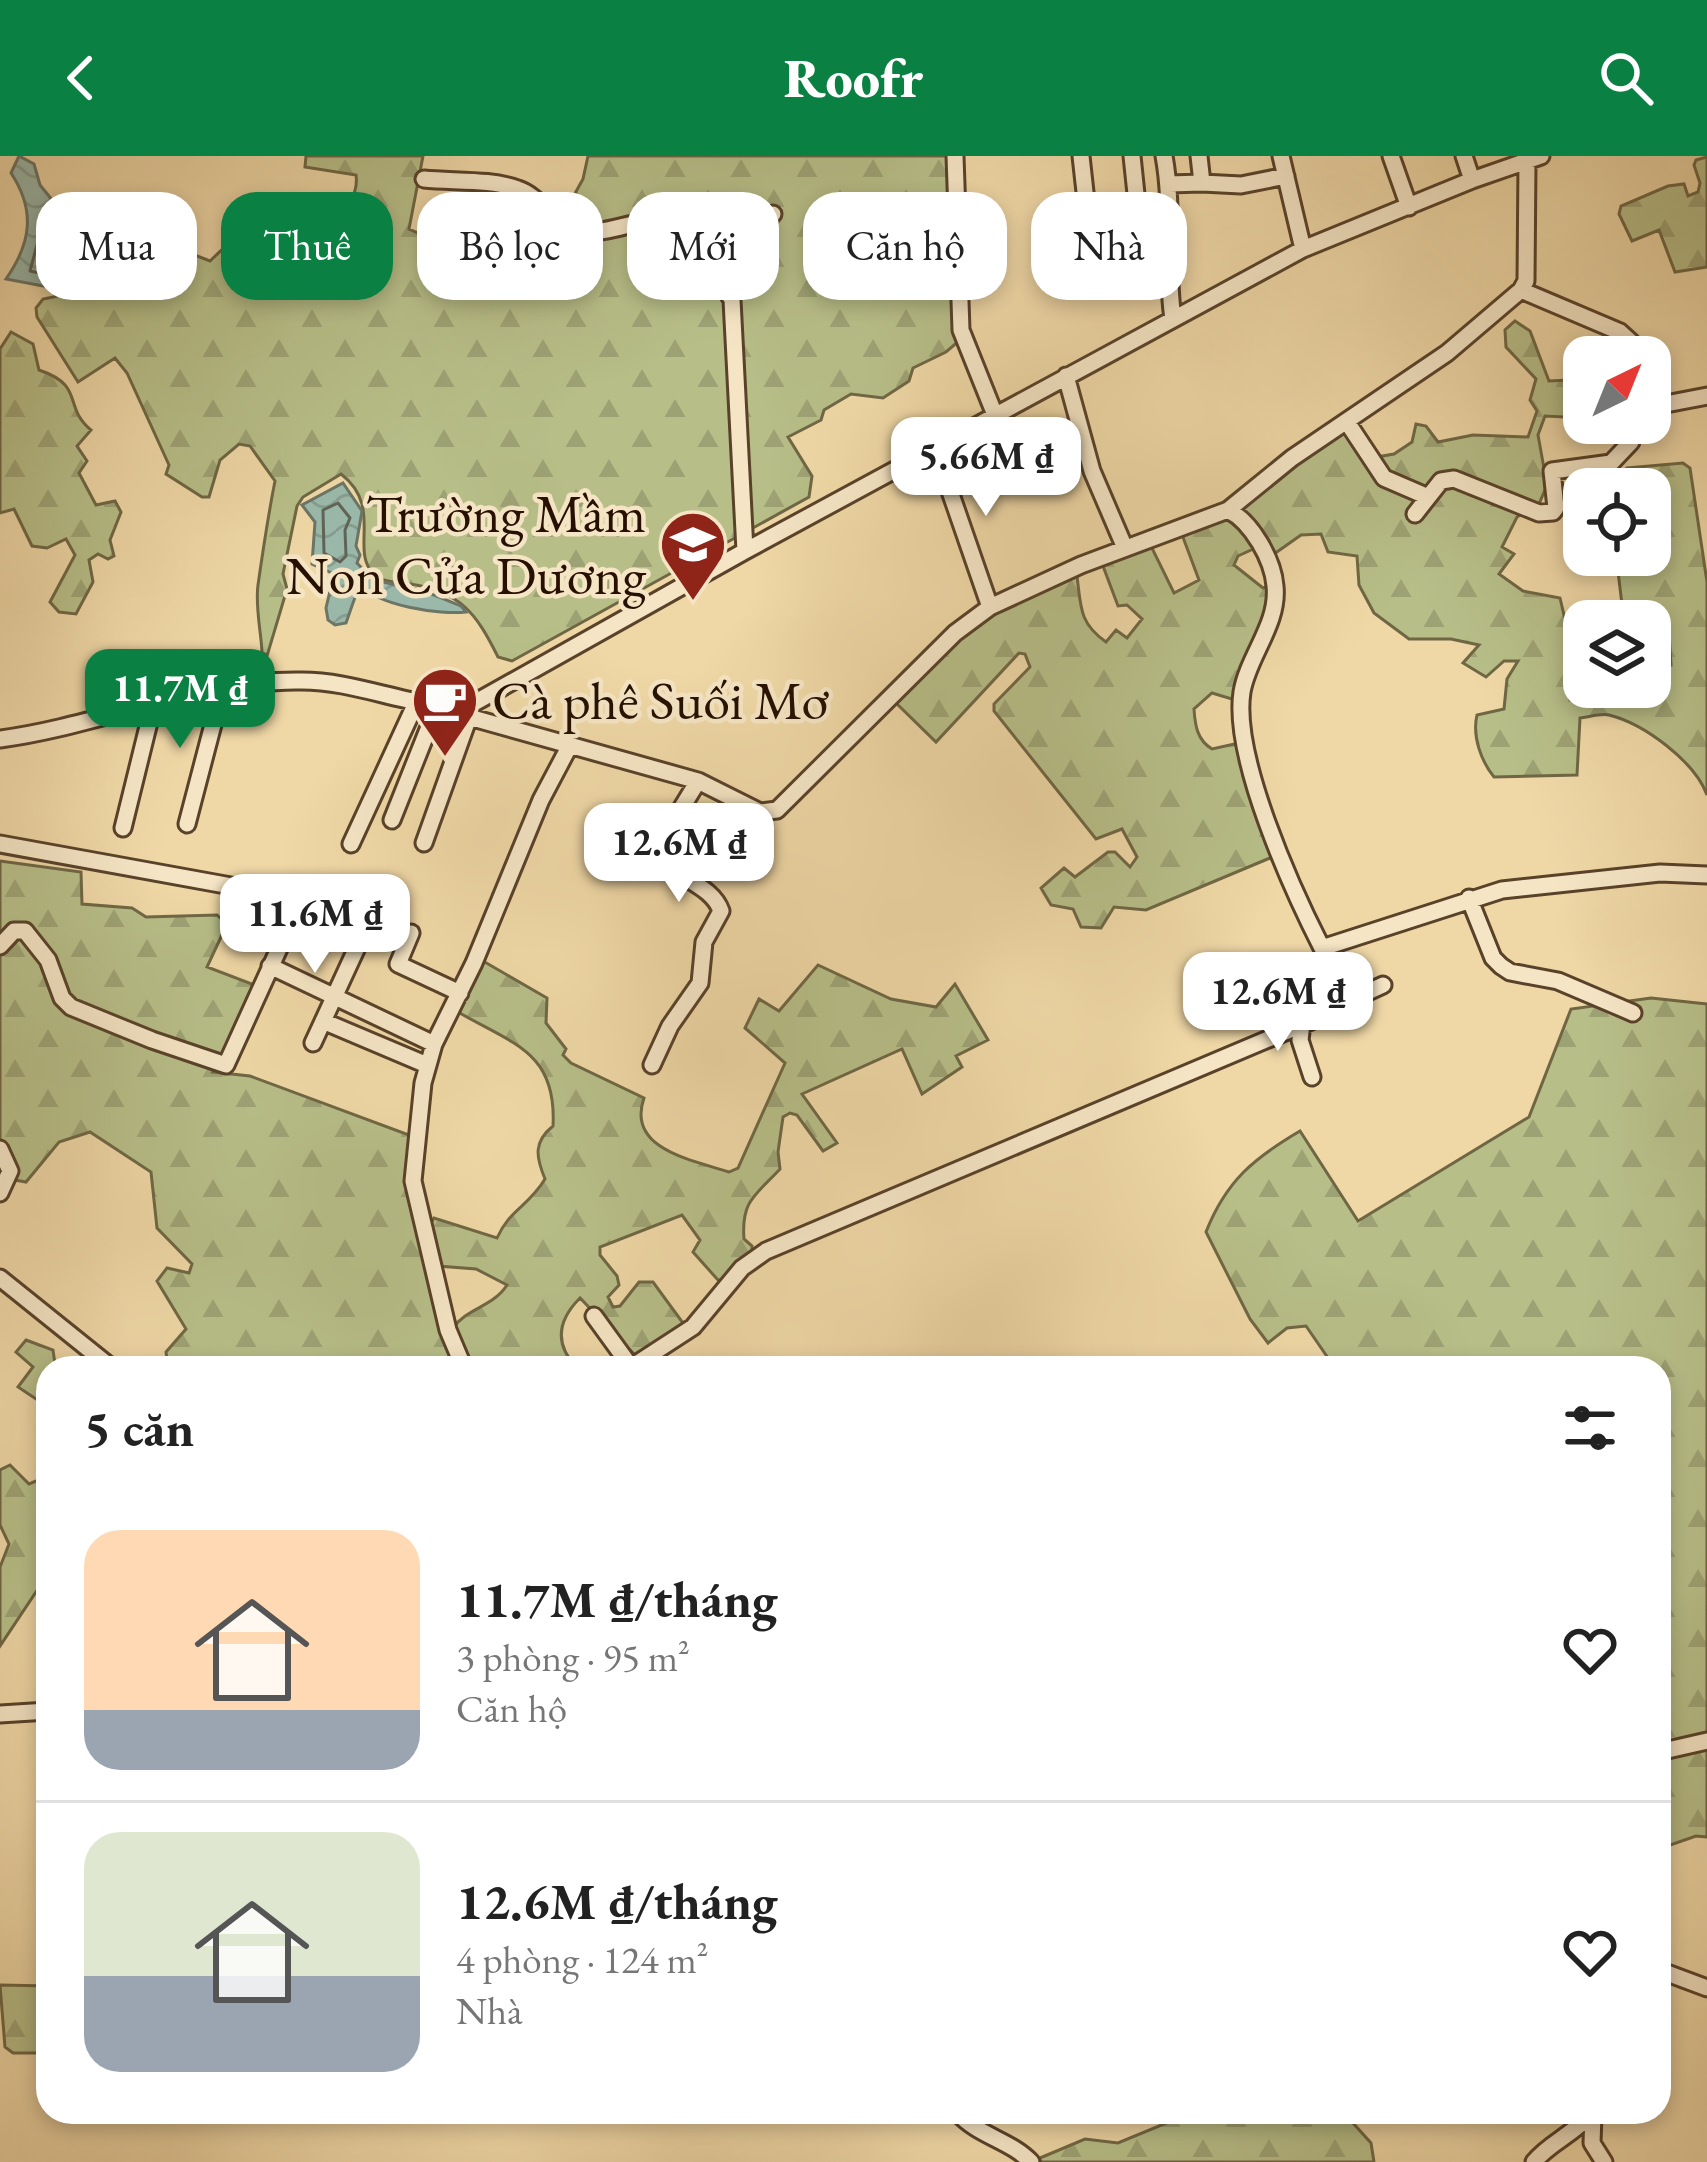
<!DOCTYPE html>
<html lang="vi">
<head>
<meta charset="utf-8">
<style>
  body { margin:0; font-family:"EB Garamond",serif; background:#f2f2f2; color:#222; height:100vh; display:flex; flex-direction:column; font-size:45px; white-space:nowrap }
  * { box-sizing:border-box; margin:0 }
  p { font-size:39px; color:#767676 }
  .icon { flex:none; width:66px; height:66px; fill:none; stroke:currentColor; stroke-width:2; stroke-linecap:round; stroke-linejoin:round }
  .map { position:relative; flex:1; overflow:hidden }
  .sheet { position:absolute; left:36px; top:1200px; width:1635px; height:768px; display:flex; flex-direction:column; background:#fff; border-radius:36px; box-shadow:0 6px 18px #0003 }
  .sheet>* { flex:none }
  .hud { position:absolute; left:36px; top:36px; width:1635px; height:108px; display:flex; gap:24px }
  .needle { width:78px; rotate:43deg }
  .tools { position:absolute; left:1563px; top:180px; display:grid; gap:24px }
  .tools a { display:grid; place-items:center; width:108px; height:108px; border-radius:24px; background:#fff; box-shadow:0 6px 18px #0003; font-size:60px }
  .price { position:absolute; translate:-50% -102px; padding:0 27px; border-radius:24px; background:#fff; color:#222; font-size:39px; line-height:78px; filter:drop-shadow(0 3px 6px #0008) }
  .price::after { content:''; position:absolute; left:50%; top:72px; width:36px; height:27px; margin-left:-18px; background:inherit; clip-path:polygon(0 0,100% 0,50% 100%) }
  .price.current { background:#0b8043; color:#fff }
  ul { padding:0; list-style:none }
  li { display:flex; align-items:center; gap:36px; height:300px; padding:0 48px }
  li+li { border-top:3px solid #e0e0e0 }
  li span { display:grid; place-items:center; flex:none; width:336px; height:240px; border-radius:36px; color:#555 }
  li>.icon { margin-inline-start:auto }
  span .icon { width:144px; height:144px; fill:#fffc; stroke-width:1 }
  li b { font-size:51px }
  h2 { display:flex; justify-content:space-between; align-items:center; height:144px; padding:0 48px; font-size:51px }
  .chip { padding:0 42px; border-radius:36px; background:#fff; box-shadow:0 6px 18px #0003; font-size:42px; line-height:108px }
  .chip.current { background:#0b8043; color:#fff }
  header { display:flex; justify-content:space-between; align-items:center; height:156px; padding:0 48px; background:#0b8043; color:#fff; font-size:54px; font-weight:800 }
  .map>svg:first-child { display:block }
</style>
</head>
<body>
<header><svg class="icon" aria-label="back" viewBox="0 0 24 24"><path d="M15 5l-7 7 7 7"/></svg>Roofr<svg class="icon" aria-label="search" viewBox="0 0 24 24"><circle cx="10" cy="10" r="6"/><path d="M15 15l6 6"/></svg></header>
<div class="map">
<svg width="1707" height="2006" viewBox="0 0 1707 2006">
  <defs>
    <pattern id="forest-firs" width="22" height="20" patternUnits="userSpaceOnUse" patternTransform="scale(3)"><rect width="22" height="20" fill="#b7be88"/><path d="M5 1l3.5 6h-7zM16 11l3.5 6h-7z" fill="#9da274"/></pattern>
    <pattern id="water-waves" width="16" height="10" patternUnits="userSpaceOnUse" patternTransform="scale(3)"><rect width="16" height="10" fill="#9ab9aa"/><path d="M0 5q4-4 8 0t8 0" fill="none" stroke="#859e90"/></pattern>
  </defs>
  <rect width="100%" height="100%" fill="#efd7a6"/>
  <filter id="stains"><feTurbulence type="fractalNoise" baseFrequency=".00167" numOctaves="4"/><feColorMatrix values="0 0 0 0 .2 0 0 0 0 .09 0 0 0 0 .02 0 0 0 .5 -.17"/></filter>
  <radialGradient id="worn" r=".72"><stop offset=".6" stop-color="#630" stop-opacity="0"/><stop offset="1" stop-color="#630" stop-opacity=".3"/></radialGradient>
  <path fill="url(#forest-firs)" stroke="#6f6744" stroke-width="3" d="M306,0H423L409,73L427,81L476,126L567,82L573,41L583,23L588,0H950L960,184L946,196L913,212L909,225L883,242L851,238L824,254L821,264L788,281L812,320L809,341L512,505L498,501C476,457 461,436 410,428C398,426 384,427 374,418C349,395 384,351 341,318L303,341L297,350L283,418L287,433L267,500L262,496C261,475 255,450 258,429C263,394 268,360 275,325L250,290L239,288L220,304L209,341H202L166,318L169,309L127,217L115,202L78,226L37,161L36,152L43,143L102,131L142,102L187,96L210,105L235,81L279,89L316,91L322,110L336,104L330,65C345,53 359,40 356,19L305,11Z
    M1707,1V111L1675,116L1659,74L1632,85L1619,58L1621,50L1668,30L1684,28L1688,40L1698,36L1700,27L1694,9L1696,4Z
    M1515,165L1530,175L1549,225L1569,224L1575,213L1584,214V262L1545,260L1538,279L1547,329L1539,348L1517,361L1502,391L1514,398L1499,418L1523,435L1560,442L1574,502L1566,520L1570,544L1643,542L1642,531H1650V510L1671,509L1669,475L1650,474V465H1624L1616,399H1650V333H1609L1608,326L1627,312L1683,307L1690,312L1707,426V639C1695,606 1645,568 1609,559C1601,557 1589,561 1580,562L1577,619L1494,621C1481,605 1472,580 1477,559L1504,553L1507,523L1518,505H1504L1486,521L1463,507L1479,489L1451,483H1409L1374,457L1359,429L1357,400L1328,396L1321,378L1301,379L1274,398L1268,396L1241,356L1240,351L1280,318L1340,277L1349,278L1365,303L1394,298L1412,286L1416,268L1426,270L1438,286L1473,279L1528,281L1537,255L1530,244L1536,223L1506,191L1505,174Z
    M11,176L33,188L39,214C86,230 62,250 91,274L77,290L87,305L79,317L96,349L115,345L121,356L110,384L114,400L108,403L98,398L89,404L93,426L76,458L59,456L50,446L75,399L66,383L47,392L32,390L14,353L0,357V193Z
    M1227,361L1253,387V393L1238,400L1234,409L1263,432L1272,429V438L1235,544L1212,537L1194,553C1195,569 1197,584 1212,593L1239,587L1273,695L1270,702L1146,754L1114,751L1101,772L1081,771L1073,753L1051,749L1041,732L1064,712L1075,721L1108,696H1115L1130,711L1137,701L1122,673L1096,683L994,555V548L1030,511L1025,498L1019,497L936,586L895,546L990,453L1069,418L1077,420C1081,451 1079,467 1106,486L1116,474L1127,482L1142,463L1127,449L1118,450L1103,410L1106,404L1151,390L1174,437L1199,424L1181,376Z
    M0,705L81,716L82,748L132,752L146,761L217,759L227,768L207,811L257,830L232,892L213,916L250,920L409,979L407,1031L430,1133L457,1212H168L166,1196L186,1173L157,1125L167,1112L189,1117L192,1108L157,1072L151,1016L90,976L59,986L26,1026L4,1022L0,1029Z
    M483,805L547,842L546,867L566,893L563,899L571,907L644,942C626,993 692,1004 729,1016L738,1012L785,907L745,872L759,843L779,855L818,809L891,843L936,851L955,828L988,884L956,900L962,911L922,938L902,893L802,938L837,987L823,995L797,959L790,957L783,961L778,996L780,1013C756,1039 741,1044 744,1083L752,1090V1097L723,1124H718L693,1096L700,1084L682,1059L600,1091V1099L617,1120L619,1129L608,1141L613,1151L620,1150L639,1126H653L683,1167L643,1199L634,1198L580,1142C557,1165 554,1188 577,1212H470L453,1172C467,1152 493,1151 507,1129L476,1113L438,1110L429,1070L434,1062L497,1082C510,1053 528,1051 545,1023C536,1001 533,986 553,970C557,896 513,888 458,856Z
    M1651,842L1707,848V1681L1696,1680L1659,1693V1212H1335L1306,1170L1287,1172L1268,1187L1250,1163L1206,1076C1226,1025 1254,1002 1300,975L1358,1065L1529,961L1571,853Z
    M26,1184L53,1194L55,1208L48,1212V1251L18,1231L33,1211L16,1196Z
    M10,1309L29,1328L48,1320V1396L44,1397L48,1418L0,1490V1411L9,1388L0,1369V1314Z
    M0,1829L48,1830V1897H13L5,1891Z
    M1193,1956H1343L1371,1987L1374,2006H1041L1040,2002L1085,1983L1118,1987Z"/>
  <path fill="url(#water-waves)" stroke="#6c7566" stroke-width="3" d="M19,0L34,8L40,29L57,50L61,42C72,66 96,81 102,108L92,127L43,130L6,123C31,87 36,55 11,17Z
    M343,327L362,355L356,390L360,399L357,407C379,432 387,425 416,433C431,437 446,444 461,450L466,456C441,459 375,450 360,427L346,467L335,469L328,464L326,452L334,418L312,408L315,366L302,349Z"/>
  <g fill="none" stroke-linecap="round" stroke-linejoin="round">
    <path stroke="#606456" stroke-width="3" d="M45,59C63,63 81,87 89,104L87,115L44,118L30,115Z
      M338,347L350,362L345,374L346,400L340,406L324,397L323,354Z"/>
    <defs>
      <path id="minor" d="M955,0L961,174L1015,309
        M1081,0L1088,63
        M1132,0L1138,57
        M1164,0C1174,54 1165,108 1173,163
        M1281,0L1303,93
        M1391,0L1409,51
        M1464,0L1472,24
        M424,23C453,26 491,23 518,33C542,41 554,71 580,75C616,81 660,49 688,71L732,144L745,395
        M1202,27L1241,29L1286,20
        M1169,28L1202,27L1199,0
        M1072,64L1170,54
        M1521,134L1620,176L1631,186V201
        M731,141L754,79L773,58
        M1066,220L1092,315L1125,392
        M1650,251L1707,240
        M1347,266L1384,322L1428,341
        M935,292L990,451
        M1228,354C1252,366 1273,404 1275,430C1279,468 1248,500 1242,536C1232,601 1292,733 1322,792L1502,734L1660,717L1707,719
        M1415,358L1441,325L1454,323L1539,357L1553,356L1556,352L1552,315L1611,307L1631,286L1632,267
        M467,551L469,561L698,625L760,656L777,654L955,477L990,451L1081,409L1228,354L1292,302L1447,197L1521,134L1526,125L1527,6
        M0,583C99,570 201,523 302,525C358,525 410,552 467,551L745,395L1303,93L1472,24L1541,0
        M392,664L437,551
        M187,668L222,534
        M123,672L153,550
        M424,687L469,561
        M0,688L231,730L288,757L292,764L226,909L152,884L71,851L62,842L48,804L25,775H14L0,790
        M351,688L416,547
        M1469,742L1493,802L1501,810L1510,816L1558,825L1633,857
        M411,777L398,808L460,837
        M270,810L434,888
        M1344,847L1383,829
        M323,865L427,909
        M1302,868L1300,884L1312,921
        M313,887L365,774
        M652,909L670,870L700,827L704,786L721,755C711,726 669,722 656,694L698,625
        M0,993L10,1015L0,1037
        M0,1122L112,1212
        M594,1160L631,1211
        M464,1212L448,1174L413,1025L423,927L434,888L474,807L541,644L569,591
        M630,1212L693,1171L742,1112L766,1095L1337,854L1344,847L1340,826L1322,792
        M0,1558L48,1555
        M1659,1596L1707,1585
        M1659,1814L1707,1832
        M957,1956C978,1980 1010,1984 1031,2006
        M1593,1959L1592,1987L1604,2006
        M1534,2006C1549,1987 1573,1979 1593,1956"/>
    </defs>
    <use href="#minor" stroke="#59422a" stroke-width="21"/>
    <use href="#minor" stroke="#f5e5c5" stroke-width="15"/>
  </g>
  <defs>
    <symbol id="school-pin" viewBox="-11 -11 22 30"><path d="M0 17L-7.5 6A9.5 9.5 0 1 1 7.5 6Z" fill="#8f2418" stroke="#f5e5c5"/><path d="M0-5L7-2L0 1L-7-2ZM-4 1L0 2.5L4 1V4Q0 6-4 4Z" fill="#fff"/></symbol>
    <symbol id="cafe-pin" viewBox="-11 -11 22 30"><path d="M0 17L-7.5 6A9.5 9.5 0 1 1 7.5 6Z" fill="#8f2418" stroke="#f5e5c5"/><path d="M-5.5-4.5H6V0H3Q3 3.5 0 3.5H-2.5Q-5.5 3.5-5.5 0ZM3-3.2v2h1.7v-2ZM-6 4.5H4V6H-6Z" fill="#fff"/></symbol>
  </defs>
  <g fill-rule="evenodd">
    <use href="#school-pin" x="655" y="350" width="76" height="104"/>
    <use href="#cafe-pin" x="407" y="506" width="76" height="104"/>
  </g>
  <g text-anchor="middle" stroke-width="9" stroke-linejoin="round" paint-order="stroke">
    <g font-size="54" fill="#271001" stroke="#f5e5c5" text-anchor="end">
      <text x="646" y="376">Trường Mầm<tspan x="646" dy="62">Non Cửa Dương</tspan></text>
      <text x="492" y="563" text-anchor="start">Cà phê Suối Mơ</text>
    </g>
  </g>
  <rect width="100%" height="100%" filter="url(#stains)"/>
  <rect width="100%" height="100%" fill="url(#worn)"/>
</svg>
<div class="tools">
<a><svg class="needle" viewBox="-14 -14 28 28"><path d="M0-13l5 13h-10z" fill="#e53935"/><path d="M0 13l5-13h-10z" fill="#767676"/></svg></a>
<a><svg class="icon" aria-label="locate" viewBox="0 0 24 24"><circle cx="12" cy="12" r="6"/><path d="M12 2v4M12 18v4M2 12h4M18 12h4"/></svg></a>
<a><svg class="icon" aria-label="layers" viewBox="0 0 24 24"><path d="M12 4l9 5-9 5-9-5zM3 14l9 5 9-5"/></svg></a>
</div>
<b class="price" style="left:986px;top:363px">5.66M ₫</b>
<b class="price current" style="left:180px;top:595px">11.7M ₫</b>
<b class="price" style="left:679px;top:749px">12.6M ₫</b>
<b class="price" style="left:315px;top:820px">11.6M ₫</b>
<b class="price" style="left:1278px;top:898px">12.6M ₫</b>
<div class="hud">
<a class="chip">Mua</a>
<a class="chip current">Thuê</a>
<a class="chip">Bộ lọc</a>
<a class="chip">Mới</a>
<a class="chip">Căn hộ</a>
<a class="chip">Nhà</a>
</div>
<section class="sheet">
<h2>5 căn<svg class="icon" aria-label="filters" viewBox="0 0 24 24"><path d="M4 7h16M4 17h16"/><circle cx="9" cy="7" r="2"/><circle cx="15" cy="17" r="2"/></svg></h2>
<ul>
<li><span style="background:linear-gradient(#ffd9b3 75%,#9aa5b1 0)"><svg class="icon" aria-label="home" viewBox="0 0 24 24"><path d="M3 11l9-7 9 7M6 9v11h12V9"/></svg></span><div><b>11.7M ₫/tháng</b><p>3 phòng · 95 m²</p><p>Căn hộ</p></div><svg class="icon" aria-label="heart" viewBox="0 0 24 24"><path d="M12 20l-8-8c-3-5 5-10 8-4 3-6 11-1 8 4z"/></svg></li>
<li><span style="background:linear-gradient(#dfe7d0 60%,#9aa5b1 0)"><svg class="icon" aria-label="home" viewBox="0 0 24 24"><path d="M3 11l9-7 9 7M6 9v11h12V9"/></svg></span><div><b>12.6M ₫/tháng</b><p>4 phòng · 124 m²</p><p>Nhà</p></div><svg class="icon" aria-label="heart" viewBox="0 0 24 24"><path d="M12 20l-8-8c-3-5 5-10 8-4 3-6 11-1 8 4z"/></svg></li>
</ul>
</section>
</div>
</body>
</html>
